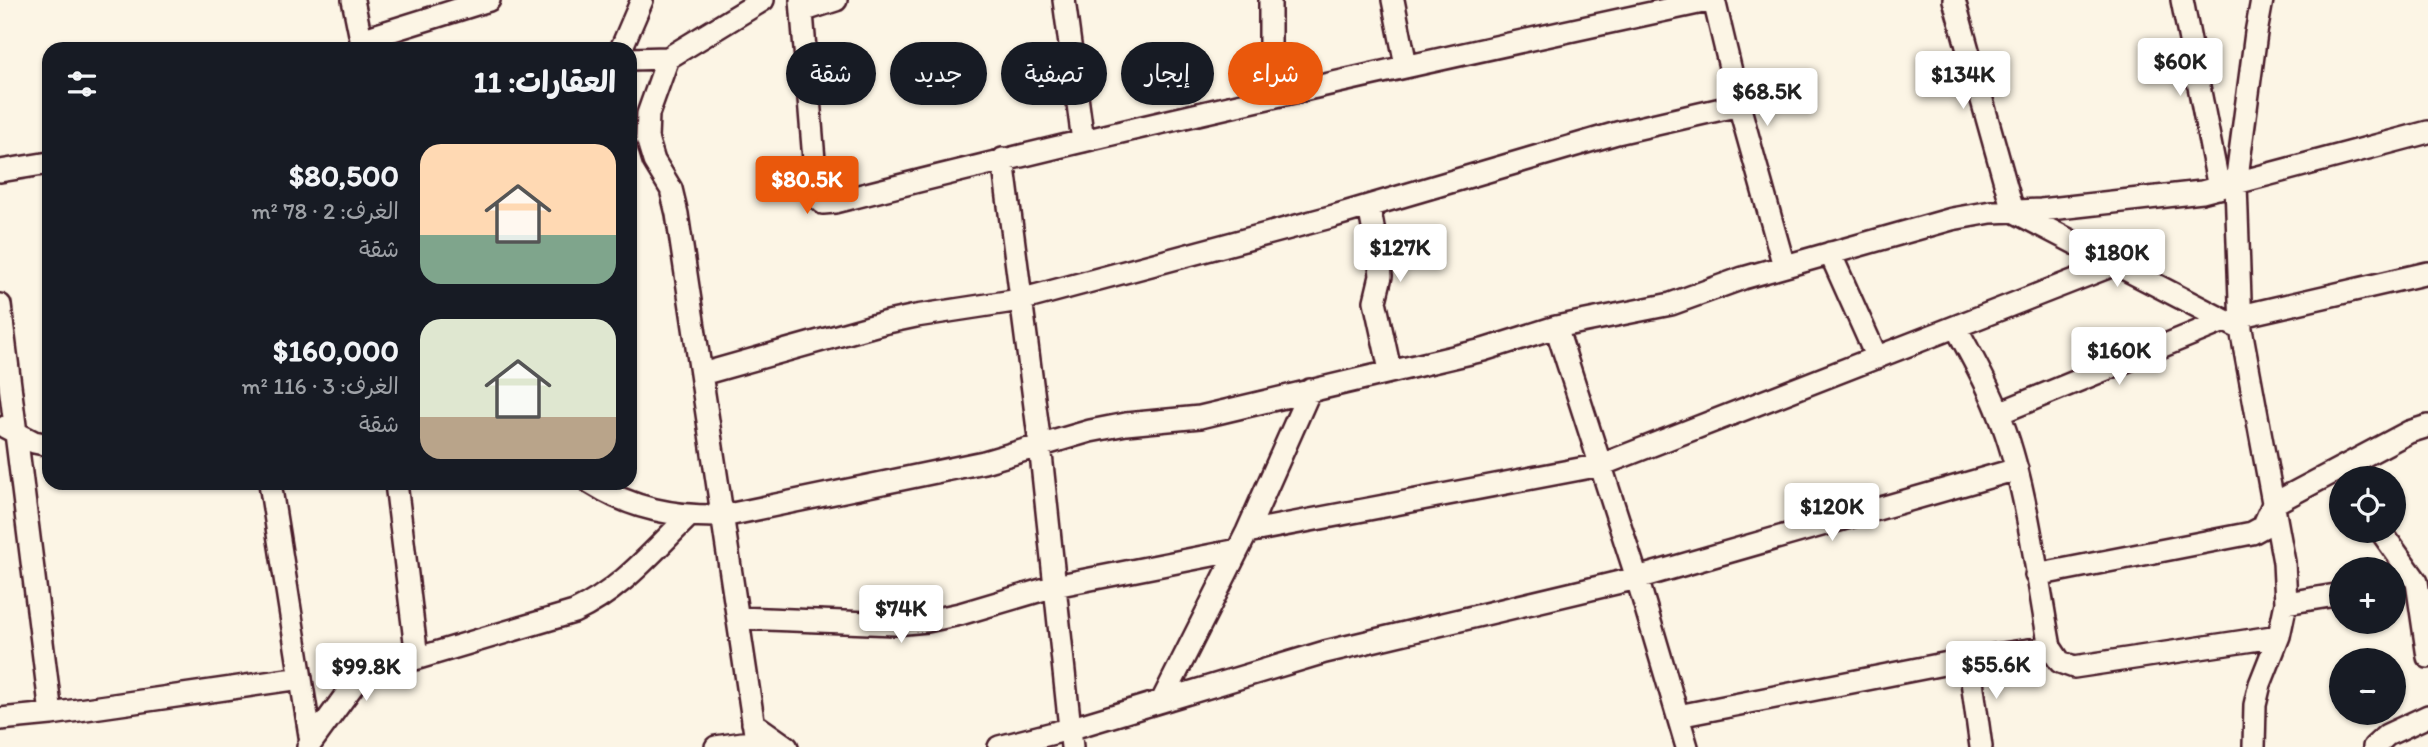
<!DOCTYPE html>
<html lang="ar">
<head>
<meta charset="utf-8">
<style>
  body { margin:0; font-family:Itim,"Playpen Sans Arabic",sans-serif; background:#242831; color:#f1f3f6; direction:rtl; height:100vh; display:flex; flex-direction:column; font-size:26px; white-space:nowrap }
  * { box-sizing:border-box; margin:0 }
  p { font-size:23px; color:#9ea1a6 }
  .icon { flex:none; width:38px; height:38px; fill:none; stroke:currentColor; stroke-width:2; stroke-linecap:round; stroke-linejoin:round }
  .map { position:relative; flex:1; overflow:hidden; direction:ltr }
  .panel { position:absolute; left:42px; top:42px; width:595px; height:448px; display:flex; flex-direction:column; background:#171b24; border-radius:21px; box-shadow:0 2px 5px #0004; direction:rtl }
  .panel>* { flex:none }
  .hud { position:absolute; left:658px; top:42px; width:665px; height:63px; direction:rtl; display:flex; gap:14px }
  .controls { position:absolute; left:2329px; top:466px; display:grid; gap:14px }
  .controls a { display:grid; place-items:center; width:77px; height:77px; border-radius:50%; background:#171b24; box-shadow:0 2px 5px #0004; font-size:35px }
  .price { position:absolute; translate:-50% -60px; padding:0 16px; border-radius:7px; background:#fff; color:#222; font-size:23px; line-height:46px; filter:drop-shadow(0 2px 4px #0008) }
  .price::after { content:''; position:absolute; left:50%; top:42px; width:21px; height:16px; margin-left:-10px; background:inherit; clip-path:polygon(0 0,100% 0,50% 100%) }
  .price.selected { background:#ea580c; color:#fff }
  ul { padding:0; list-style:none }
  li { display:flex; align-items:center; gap:21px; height:175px; padding:0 21px }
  li span { display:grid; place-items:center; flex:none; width:196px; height:140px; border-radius:21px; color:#555 }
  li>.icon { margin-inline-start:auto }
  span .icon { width:84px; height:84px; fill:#fffc; stroke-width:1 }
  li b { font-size:30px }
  h2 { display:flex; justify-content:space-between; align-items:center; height:84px; padding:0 21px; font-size:30px }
  .tag { padding:0 24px; border-radius:32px; background:#171b24; box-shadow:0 2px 5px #0004; font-size:24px; line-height:63px }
  .tag.selected { background:#ea580c; color:#fff }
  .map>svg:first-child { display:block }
</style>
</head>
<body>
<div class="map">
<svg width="2428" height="747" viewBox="0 0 2428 747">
  <rect width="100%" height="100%" fill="#fcf5e5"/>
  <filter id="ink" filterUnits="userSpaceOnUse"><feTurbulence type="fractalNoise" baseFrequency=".0143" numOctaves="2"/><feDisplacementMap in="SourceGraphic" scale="14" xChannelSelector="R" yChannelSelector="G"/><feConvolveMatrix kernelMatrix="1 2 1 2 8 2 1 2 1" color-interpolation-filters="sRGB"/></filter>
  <g filter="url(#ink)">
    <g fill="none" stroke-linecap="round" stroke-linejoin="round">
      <defs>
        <path id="minor" d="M353,0L363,49
          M801,0L817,197L823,203L835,202C1126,128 1419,63 1712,0
          M1064,0L1083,141
          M1393,0L1406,65
          M1714,0L1739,105L1784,266
          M1954,0L2013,211L2241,329
          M2182,0L2219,188
          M802,11L836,0
          M361,40L489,0
          M621,49L642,0
          M668,58L648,114L647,138L654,161L671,189L677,214L757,747
          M630,59L668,58L763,0
          M1270,96V0
          M1003,159L1040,445L1072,747
          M0,171L49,163
          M1369,206L1380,265L1381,276L1375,301L1390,370
          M1830,253L1877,358
          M0,305L51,714
          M2241,316L2428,273
          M1556,327L1637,578L1687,747
          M1956,327C1971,356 1988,384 1999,414C2027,484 2036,573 2050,647L2060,662L2074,667L2279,636
          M702,374L883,323L916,316L1020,300L1334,216L1617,133L1739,105
          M1999,413L2224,321
          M5,427L34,442L49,445
          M270,483L311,742
          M396,483L417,658
          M591,483C632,509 675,517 723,516L984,462L1090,431L1126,424L1200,417L1483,350L1556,327L1671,304L1743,278L1952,219L1991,212L2041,210L2202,192L2428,132
          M2380,530L2417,582L2428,657
          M1247,532L1601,465L2116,264
          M2036,575L2252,533L2263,527L2273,504L2409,432L2428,426
          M2286,603L2342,594
          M738,618L895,624L927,621L960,614L1055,586L1238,550
          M1969,659L1981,747
          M1162,701L1247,532L1310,390
          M1678,716L1969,659L2050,647
          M0,719L51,714L301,678
          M753,723L787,747
          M308,747L354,684L371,672L574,612C620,591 652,552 688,517
          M716,747L756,741
          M999,747L1069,729L1325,652L1637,578L2017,469
          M2254,747L2255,705L2260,684L2279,636L2286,603L2284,562L2241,329L2236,184L2256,33L2262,0
          M2374,747L2387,735L2428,716"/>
      </defs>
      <use href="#minor" stroke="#4a1f2b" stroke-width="26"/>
      <use href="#minor" stroke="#fcf5e5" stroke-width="21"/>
    </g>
  </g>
</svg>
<div class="controls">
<a><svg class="icon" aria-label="locate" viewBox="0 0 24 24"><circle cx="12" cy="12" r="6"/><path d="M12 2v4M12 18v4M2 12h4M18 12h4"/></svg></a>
<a>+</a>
<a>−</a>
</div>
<b class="price" style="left:2180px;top:98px">$60K</b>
<b class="price" style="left:1963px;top:111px">$134K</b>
<b class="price" style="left:1767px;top:128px">$68.5K</b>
<b class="price selected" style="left:807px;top:216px">$80.5K</b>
<b class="price" style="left:1400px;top:284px">$127K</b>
<b class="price" style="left:2117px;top:289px">$180K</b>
<b class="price" style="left:2119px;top:387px">$160K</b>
<b class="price" style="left:1832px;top:543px">$120K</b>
<b class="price" style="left:901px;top:645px">$74K</b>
<b class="price" style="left:1996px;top:701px">$55.6K</b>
<b class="price" style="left:366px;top:703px">$99.8K</b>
<div class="hud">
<a class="tag selected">شراء</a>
<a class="tag">إيجار</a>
<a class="tag">تصفية</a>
<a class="tag">جديد</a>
<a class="tag">شقة</a>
</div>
<section class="panel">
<h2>العقارات: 11<svg class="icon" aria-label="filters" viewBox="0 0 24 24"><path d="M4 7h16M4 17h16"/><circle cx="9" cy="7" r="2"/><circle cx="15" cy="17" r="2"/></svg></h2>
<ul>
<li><span style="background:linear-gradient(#ffd9b3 65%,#7fa58c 0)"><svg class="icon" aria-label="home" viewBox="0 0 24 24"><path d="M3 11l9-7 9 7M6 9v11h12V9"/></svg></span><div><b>$80,500</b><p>الغرف: 2 · 78 m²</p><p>شقة</p></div></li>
<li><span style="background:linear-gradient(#dfe7d0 70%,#b9a48a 0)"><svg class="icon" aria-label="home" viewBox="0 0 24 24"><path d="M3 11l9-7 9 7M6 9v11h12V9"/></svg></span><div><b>$160,000</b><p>الغرف: 3 · 116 m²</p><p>شقة</p></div></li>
</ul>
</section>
</div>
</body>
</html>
